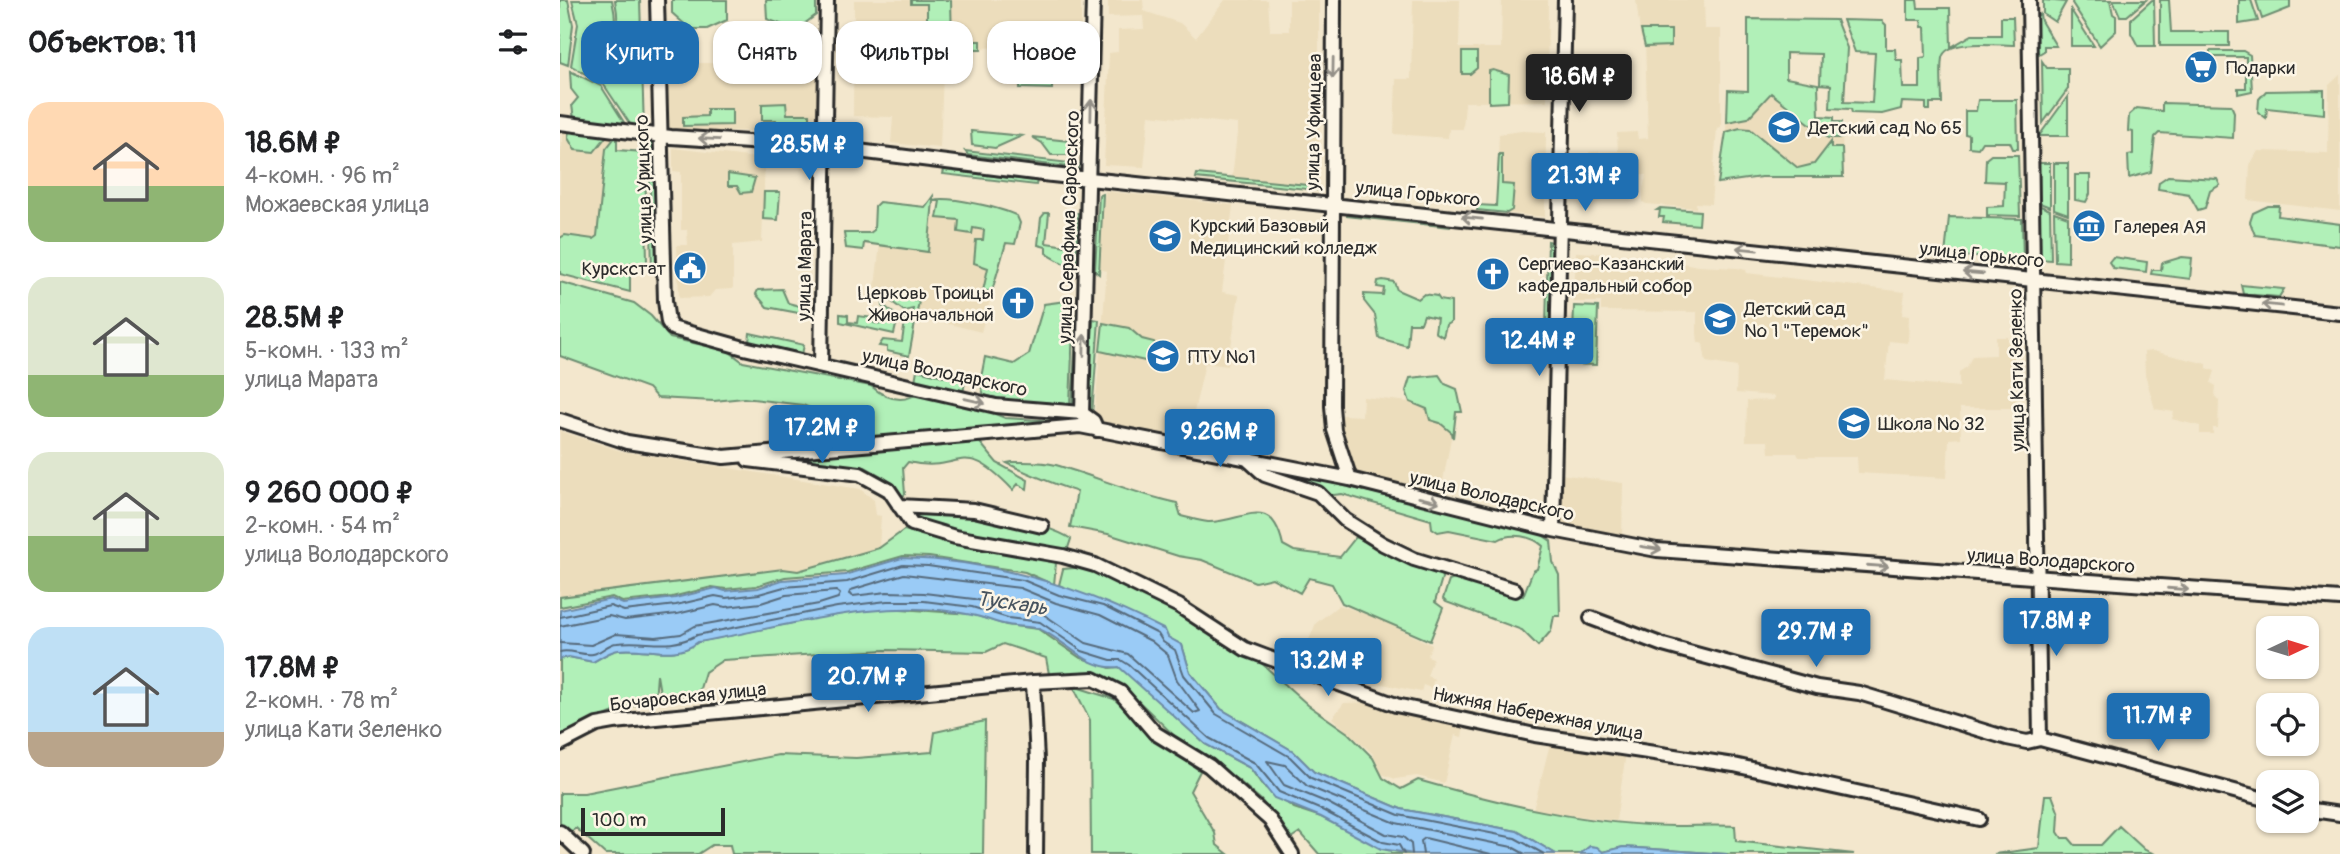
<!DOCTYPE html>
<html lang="ru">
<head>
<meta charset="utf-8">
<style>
  body { margin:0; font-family:Pangolin,sans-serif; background:#f6f6f6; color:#202124; height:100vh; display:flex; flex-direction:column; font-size:26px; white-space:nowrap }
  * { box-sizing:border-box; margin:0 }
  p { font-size:23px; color:#757577 }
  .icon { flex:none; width:38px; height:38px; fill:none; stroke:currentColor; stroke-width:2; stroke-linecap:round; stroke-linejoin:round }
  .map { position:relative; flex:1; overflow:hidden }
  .panel { display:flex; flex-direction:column; background:#fff; width:560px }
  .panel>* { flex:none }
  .banner { position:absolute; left:21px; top:21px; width:665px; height:63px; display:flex; gap:14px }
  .needle { width:46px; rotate:86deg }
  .buttons { position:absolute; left:1696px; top:616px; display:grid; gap:14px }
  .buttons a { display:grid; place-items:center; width:63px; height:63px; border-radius:14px; background:#fff; box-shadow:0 2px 5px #0004; font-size:35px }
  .scale { position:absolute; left:21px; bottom:18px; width:144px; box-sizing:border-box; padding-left:7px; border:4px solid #2b2b2b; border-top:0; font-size:19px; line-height:24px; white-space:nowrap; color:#2b2b2b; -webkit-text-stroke:5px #fcf5e5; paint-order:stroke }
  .price { position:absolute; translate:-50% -60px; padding:0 16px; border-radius:7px; background:#1f6fb2; color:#fff; font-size:23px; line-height:46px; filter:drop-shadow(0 2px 4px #0008) }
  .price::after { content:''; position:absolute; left:50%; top:42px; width:21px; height:16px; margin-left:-10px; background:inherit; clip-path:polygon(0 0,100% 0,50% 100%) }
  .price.active { background:#222; color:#fff }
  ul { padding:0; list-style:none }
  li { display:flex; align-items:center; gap:21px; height:175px; padding:0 28px }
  li span { display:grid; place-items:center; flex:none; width:196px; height:140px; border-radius:21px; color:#555 }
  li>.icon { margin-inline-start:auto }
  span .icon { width:84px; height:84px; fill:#fffc; stroke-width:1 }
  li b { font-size:30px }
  h2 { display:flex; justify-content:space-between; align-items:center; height:84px; padding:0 28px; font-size:30px }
  .tag { padding:0 24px; border-radius:21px; background:#fff; box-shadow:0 2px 5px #0004; font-size:24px; line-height:63px }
  .tag.active { background:#1f6fb2; color:#fff }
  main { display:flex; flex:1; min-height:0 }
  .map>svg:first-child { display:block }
</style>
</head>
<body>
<main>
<section class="panel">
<h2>Объектов: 11<svg class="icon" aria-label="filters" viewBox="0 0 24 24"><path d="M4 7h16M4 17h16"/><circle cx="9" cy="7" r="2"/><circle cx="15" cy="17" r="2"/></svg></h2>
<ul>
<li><span style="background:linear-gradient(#ffd9b3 60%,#8fb573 0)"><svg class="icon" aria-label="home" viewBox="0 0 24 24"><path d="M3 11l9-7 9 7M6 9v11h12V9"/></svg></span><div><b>18.6M ₽</b><p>4-комн. · 96 m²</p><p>Можаевская улица</p></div></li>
<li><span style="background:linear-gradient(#dfe7d0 70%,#8fb573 0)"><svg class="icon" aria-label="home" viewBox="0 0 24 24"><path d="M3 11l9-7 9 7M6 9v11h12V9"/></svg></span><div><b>28.5M ₽</b><p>5-комн. · 133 m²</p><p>улица Марата</p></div></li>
<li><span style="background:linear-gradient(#dfe7d0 60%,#8fb573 0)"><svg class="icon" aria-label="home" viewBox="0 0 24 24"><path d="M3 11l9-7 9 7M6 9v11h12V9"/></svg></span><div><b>9 260 000 ₽</b><p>2-комн. · 54 m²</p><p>улица Володарского</p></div></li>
<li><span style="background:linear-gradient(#bfe0f5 75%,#b9a48a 0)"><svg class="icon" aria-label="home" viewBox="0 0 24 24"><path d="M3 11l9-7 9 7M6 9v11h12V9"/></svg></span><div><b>17.8M ₽</b><p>2-комн. · 78 m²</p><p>улица Кати Зеленко</p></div></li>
</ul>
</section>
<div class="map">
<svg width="1780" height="854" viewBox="0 0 1780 854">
  <rect width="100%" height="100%" fill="#f3e7cd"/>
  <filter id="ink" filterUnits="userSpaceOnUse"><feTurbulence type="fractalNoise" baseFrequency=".0143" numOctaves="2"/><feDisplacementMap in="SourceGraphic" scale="14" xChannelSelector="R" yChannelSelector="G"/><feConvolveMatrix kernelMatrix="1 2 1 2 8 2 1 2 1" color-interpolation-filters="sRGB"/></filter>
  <g filter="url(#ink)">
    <path fill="#ecddbc" d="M294,0H521V47L384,48L380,148L331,143L333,117L293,116Z
      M548,0H583L584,11L620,23L636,38L665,0H708L710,31H729V0H759V188L672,179L678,124L589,115L584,167L544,165L549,53L558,52V30L584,29L583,16L548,17Z
      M853,0H900L899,48H941L942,0H988L987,101L905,102L903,129H889L888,138L834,134L836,79H851Z
      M1076,0H1144L1145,29H1161V127L1157,128L1151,204L1136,203V208L1086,204L1083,202V189L1086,175L1074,176V185L1029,184V152L1058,151L1057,133L1077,132L1078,139L1088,138L1085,39H1081Z
      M105,63H260V131H107Z
      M1780,75V211L1688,200L1690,165L1698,151L1768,153L1769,85Z
      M1243,80L1258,84L1259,116L1274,117V122H1282L1283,177H1201L1158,183L1166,132L1168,90L1193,92Z
      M9,129L15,150L34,152L49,133L57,135L46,149L37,236L33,239L5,235L0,238V161L3,131Z
      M962,131L986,132L985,217L936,212L939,134Z
      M113,148L205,159L202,242L173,245V289L155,290L149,297L119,298L117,245H128L127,230H121V172L113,171Z
      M545,191L673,205L662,292L679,295L668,366L645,363L627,443L534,420L547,271L537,268Z
      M370,216L402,219L457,233L455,244L446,243L421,332L353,315L355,301L314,295L320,244Z
      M1016,252L1086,256L1138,266L1177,268L1186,270L1187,273L1345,292L1342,315L1349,316L1348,343L1329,341L1325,380L1399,387V372L1407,367L1412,356L1436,355V337H1448L1449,348L1455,349L1457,408H1400L1401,438L1389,439L1387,478L1298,473L1297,457H1239L1237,453H1209L1208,441H1186L1187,401L1214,400V396L1176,393L1177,367L1146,362L1143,344L1138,342L1137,333V312L1041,311V302H1014Z
      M1593,351L1647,364V368L1655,371L1651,383L1656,386L1655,396L1659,401L1658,428H1653V434H1640V426L1612,419L1614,412L1595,409L1585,374L1584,352Z
      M803,397L850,402L867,409L870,420L880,423L892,433L878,507L792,486L793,475L782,430V415L802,416Z
      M0,431L61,451L300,489L314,500L316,515L321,516L319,548L238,571L223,569L0,597Z
      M1000,474L1063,483L1062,541L998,529Z
      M779,605L815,617L872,645L867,656L873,658L867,676L874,679L871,688L863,685L861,692L813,682L741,659L756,623Z
      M811,702L904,726L902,737L895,735L884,783L857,776L835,779L822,774L812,753L772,718L784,703Z
      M991,740L1066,753L1056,821L973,810Z"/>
    <path fill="#b1f0b8" stroke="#6e8e72" stroke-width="2" d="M0,0H8L13,25L8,65L0,62Z
      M12,0H52C59,28 54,57 42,83L11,66L18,24Z
      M55,0H80L84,129L72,127L44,85C56,58 61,29 55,0Z
      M112,0H167V20L147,29H130L112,13Z
      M206,0H256V15L236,30L207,19Z
      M351,0H391L392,41H421V49H386V58H373V35H367V4H351Z
      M1348,0H1357L1358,8H1390L1391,47L1412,35H1441V17H1453L1454,45C1438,45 1386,38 1382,58C1380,72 1382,89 1382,103H1370V110H1366V103L1342,102L1341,109L1322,114L1292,113L1291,109L1270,108L1271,85L1260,84L1261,54L1226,53V78L1258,84L1259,116L1274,117V122H1282V138H1268L1211,93L1188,118L1167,122L1168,90L1188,91V19L1276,20L1287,48L1284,102L1312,103L1315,53L1295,52L1283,20L1322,21L1326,25V49H1335L1336,60H1342L1343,88H1360V58L1366,57L1365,27H1362L1361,20H1348Z
      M1483,0L1506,2L1495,22L1483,14Z
      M1513,0H1550L1553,14L1556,16V31L1540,46L1512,3Z
      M1553,0H1586L1567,16H1560Z
      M1592,0H1594L1595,46H1578L1571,33V19Z
      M1600,0H1609L1611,32H1669V46H1600Z
      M1679,0H1691L1698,21L1679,24Z
      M1696,0H1730V8L1702,19Z
      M1511,10L1534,46H1511Z
      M1480,14L1481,21L1496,46H1484V51L1479,54H1476L1474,18Z
      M1081,30H1111V46L1085,47Z
      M493,47L492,89L460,88V54Z
      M1650,51H1683L1690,55L1692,91L1678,94V88H1686V57H1650Z
      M902,52H917V68L910,74H902Z
      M1482,61L1487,68H1508V89L1483,123Z
      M933,70L949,75L948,102L929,103V71Z
      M10,71L41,86L67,127L14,119L12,105L18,98L11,89Z
      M1764,90V114L1707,108L1706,118L1698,112L1699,99L1706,91Z
      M1508,96V136H1479Z
      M1418,100H1457L1458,149H1453L1450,142H1422L1418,148L1409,147V135L1405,134V111H1416Z
      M226,103L227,114H250V123L217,124L216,120H202V104Z
      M1602,103L1671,105L1674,112L1673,138L1599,133L1595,137L1591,172L1569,178L1568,155L1573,154V132L1568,131L1569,115L1577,108L1602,111Z
      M147,109H172V125L123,126V117L147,116Z
      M1180,128L1190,129L1238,168L1254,164L1271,142V148H1282L1283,177H1201L1158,183L1166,132Z
      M9,129L49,133L34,152L15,150L8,138Z
      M411,131L462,136L435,148L412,145Z
      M57,135V150L85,152L87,263H70V292L0,274V238L5,235L33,239L37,236L46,149Z
      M472,137L518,142L517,155H491L482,143Z
      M89,138L95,141L100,271H92Z
      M208,147L252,152L253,160L207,155Z
      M405,151L519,164L518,168L408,155Z
      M939,154H942V184L954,185L952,210L947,213L917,210V205L936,206Z
      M1458,155L1460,216L1427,215V207L1444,206L1445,182L1425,181L1426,159L1431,155Z
      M1477,163H1490V207L1477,202Z
      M1494,163H1508V214L1494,209Z
      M384,170L477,181L476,185L383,174Z
      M168,174L195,178L191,192L181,193L177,186H168Z
      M637,174L757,186V190L636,178Z
      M1515,175H1530V194L1526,202L1515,200Z
      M1608,176L1657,179L1660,185L1650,191L1645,208L1638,210L1629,194L1598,189L1599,182Z
      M204,192H220L218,220L203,219Z
      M543,194L539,274L535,271L539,195Z
      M373,196V200C389,196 443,208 457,216L460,223L455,244L446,243L432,291H423L428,268L414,263L416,240H423L424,230L413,228L412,234L398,232L399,220L377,218L380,201H373L368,252L304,243L303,250L286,248L284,233H310L314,230L315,206L319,202L365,207Z
      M523,197L518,408H512Z
      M1478,205L1490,210L1491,260L1479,259Z
      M1719,206L1718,216L1780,224V246L1695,235L1690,222L1693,213L1708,206Z
      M1100,208L1140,211L1139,225L1103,222L1104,217H1099L1100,210H1097Z
      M787,210L891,221L890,227L787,216Z
      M1494,212L1508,217V262L1495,261Z
      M485,213H489L486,243L507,246L511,213H518L516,270C511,268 490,256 486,253V247L478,245L481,218Z
      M1389,217L1462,219L1463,260L1385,255Z
      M988,241L992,242L991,329L986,328Z
      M1553,257L1587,262L1586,272L1553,268L1549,262Z
      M1622,257L1632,258L1630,279L1591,274L1592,270H1601L1602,263Z
      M823,280L834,282L837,290L858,299L864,294L877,296L880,300L891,302V322L886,325L883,337L875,332L877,318L864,315L861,323H849L847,346L819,338L815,315L804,301V294L823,295L824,288L817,287L818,281Z
      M0,282L74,303L91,316L110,338L167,350L183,362L311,386C326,399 342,404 359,393L418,407L445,418L517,422L279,441L271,433L251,428L252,409L243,405L184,398L154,401L97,398L88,388L0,356Z
      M1681,285L1724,289L1719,297L1683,294Z
      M222,289L228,303L248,308L249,315L207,307L196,294L198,290Z
      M324,296L359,301L349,356L327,351V347L319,346L323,340L342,342L345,321L351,320L353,309L344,311Z
      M514,300L510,405L481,402L474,407L424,395L420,383L425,357L454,364L469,354L484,304Z
      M323,305L338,317L334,334L280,322V314L288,315V322L297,323L298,316L315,318L314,323L325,324Z
      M1014,306L1038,307L1036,365L1012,364Z
      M533,319L539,320L532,415L528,401Z
      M543,323L569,328L582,339L594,342L597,347L594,363L540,351Z
      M190,333L244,345L241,359L192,346L189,342Z
      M357,370L405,381L403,394L355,381Z
      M879,375L885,384L897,389L902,412H896L893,438L892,433L880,423L870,420L867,409L850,402L846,391L850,378Z
      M417,439L437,463L468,480L467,489L458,484L453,490C400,434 403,475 348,462L343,468L345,494L341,498L325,478L305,467L211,457Z
      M452,462C466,462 482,461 496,465C537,477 575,494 617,503L621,516C630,518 640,521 648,522C682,523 711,491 723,545L734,551L780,557L796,537L844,561L881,572L882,578L875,602L883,608L870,641L782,603L772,584L749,578L740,593L712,578L695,582L642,560L618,556L548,534L510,527L517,492C493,483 470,475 447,463Z
      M698,466L975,530L991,541L993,562L999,575L1000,616H994L991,631L978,646L962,630L886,602L883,599L889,581L897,578L963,596L973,571L977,569L983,546C972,536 951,532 938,540L889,530L878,532L872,528L871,520L782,494L765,496Z
      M349,510C389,511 478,517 511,539L508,548L502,551L396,534L351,518Z
      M344,530L413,547L478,555L496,563L494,585L465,572L369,557L343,556L288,572L225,577L196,586L166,589L152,587L112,597L62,602L52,597L0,607V597L223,569L238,571L319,548Z
      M526,567L613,606L698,660L748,705L788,733L813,758L823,778L841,789L858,780C942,804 1028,825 1116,826C1136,826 1155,825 1175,826L1176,841L1294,854H1167L1063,847L1042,852L1030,846L1020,854H996L957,831L841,809L754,772L733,751L661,709L630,672L622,645L499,585L503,569Z
      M327,608L411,614L446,625L478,629L519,657L550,668L559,667L566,671L645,744L690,768L703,786L734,808L761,817L827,850L854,854H759L740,832L731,838L701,800L678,780L628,749L565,688L536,674H489L486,658L443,644L426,652L325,650L163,660L145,672L139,692L101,699L97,675L95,701C60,706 31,722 0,738V659L9,657L33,662C40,658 50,651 58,650C85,646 115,661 138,642L277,614Z
      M513,686L554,699L608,748L640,771L630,791L655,833L657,845L668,854H531L530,720Z
      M425,721L423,854H172L170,845H152L138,854H45L16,828L12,831L0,824V793H24L218,755L296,758L372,752L375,732Z
      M1485,795H1492L1499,814L1498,832L1502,838H1509L1515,845H1541L1559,826L1585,850L1595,854H1434L1479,848Z"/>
    <path fill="#9acbf6" stroke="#6e8ba5" stroke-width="2" d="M342,558C436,560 522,587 605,630L608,637L622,645L630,672L661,709L733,751L754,772L841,809L957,831L996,854H854L821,849L761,817L714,798L690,768L645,744L559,667C527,671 506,640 479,629C470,626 458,627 448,625C435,623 424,617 412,615C320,595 228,627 138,642C115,661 85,646 58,650C50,651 40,658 33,662L9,657L0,659V610L51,599L63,604L115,598L156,588L165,591L198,588L222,580L285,575Z
      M1030,846L1037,847L1043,852L1063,847L1167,854H1020Z"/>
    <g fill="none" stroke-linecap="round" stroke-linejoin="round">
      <path stroke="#576b7c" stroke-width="2" d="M344,574L460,588L496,603L540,615L591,641L608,655L617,680L640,711L634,713L568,654L526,643L483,614L450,609L414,599L364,593L327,592L293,596L289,594L291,590Z
        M0,617L50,606L64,611L116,605L155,596L166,598L199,594L224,587L287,582L343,565L368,566L463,580L499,595L543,606L598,634L603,642L615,650L624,675L656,714L730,757L751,778L839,815L955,838L984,854
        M0,626L49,616L65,620L117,614L155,605L166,607L201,603L226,595L276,591L280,594L278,598L259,604L135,626L121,634L96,637L56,634L31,645L0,643
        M0,652C11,649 22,656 33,654C41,653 48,643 57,643C88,639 107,651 137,635L277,607L327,601H364L412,607L448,618L480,622L522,651L551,660H561L569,665L649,738L695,763L719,792L764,811L823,842L839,845L844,854
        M852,854L851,844L843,837L826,834L768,803L724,785L707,761L725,765L747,786L836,823L952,847L965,854
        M863,854L861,841L865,838L931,854"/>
      <defs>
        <path id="minor" d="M97,0L105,301L108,322L112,328L184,348L436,406L522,413L533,421L537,430
          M774,0L772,406L774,430L790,479
          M1469,0L1480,739
          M0,123L111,137L266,147L483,174L1780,313
          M261,365L267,0
          M522,413L533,0
          M0,420L67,442L164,457L520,426L790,479L993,530L1097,550L1780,599
          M685,457L705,475L758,493L785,520L823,544L854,559L955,590
          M188,460L300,474L329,490L352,524L395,537L503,556L535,565L619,606L685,649L836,705L975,735L1174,765L1419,819
          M339,506L414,510L482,526
          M993,530L1005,0
          M1031,618L1103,645L1257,687L1299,693L1447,738L1467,742L1480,739L1708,800
          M473,682L534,679L560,692L595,733L649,766L710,820L732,854
          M0,744L37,725L54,722L473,682L477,760L476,854
          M1746,809L1780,814
          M0,832L23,854"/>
      </defs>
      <use href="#minor" stroke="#2b2b2b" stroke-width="18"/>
      <use href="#minor" stroke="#fcf5e5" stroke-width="12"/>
    </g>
    <defs><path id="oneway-shaft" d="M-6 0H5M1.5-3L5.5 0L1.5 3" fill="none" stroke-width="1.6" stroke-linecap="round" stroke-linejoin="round" transform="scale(1.75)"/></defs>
    <g stroke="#949088">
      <use href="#oneway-shaft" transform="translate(773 68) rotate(91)"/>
      <use href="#oneway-shaft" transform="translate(531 110) rotate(-89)"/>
      <use href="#oneway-shaft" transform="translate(149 139) rotate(-177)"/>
      <use href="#oneway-shaft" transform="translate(912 218) rotate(-174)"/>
      <use href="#oneway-shaft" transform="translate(1187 249) rotate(-174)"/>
      <use href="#oneway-shaft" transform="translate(1413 273) rotate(-175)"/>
      <use href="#oneway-shaft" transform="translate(1712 305) rotate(-174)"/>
      <use href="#oneway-shaft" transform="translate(524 345) rotate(-89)"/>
      <use href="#oneway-shaft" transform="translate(415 401) rotate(13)"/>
      <use href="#oneway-shaft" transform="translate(869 500) rotate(14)"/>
      <use href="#oneway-shaft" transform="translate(1091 548) rotate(9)"/>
      <use href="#oneway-shaft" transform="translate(1318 566) rotate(4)"/>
      <use href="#oneway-shaft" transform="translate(1618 589) rotate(4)"/>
    </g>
  </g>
  <defs>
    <symbol id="supermarket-disc" viewBox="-11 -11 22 22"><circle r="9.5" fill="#1f6fb2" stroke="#fcf5e5"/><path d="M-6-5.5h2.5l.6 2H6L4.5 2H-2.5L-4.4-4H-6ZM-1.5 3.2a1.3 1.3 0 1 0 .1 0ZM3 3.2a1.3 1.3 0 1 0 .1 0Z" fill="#fff"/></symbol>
    <symbol id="school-disc" viewBox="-11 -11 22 22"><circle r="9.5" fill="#1f6fb2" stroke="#fcf5e5"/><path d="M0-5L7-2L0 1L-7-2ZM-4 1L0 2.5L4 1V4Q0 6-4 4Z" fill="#fff"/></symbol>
    <symbol id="museum-disc" viewBox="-11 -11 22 22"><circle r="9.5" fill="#1f6fb2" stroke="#fcf5e5"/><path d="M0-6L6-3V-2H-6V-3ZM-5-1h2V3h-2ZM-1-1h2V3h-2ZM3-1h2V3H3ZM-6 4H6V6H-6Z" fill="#fff"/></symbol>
    <symbol id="university-disc" viewBox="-11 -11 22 22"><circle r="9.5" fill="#1f6fb2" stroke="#fcf5e5"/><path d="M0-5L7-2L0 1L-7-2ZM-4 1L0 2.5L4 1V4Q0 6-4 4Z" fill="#fff"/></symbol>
    <symbol id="civic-disc" viewBox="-11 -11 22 22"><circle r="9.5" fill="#1f6fb2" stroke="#fcf5e5"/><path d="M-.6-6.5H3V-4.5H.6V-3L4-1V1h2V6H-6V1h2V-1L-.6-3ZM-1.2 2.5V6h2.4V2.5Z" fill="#fff"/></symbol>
    <symbol id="church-disc" viewBox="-11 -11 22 22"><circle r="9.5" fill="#1f6fb2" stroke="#fcf5e5"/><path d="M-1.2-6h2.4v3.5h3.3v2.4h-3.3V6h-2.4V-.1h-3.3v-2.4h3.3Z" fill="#fff"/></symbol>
  </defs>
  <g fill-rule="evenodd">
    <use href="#supermarket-disc" x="1622" y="48" width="38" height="38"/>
    <use href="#school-disc" x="1205" y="108" width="38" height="38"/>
    <use href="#museum-disc" x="1510" y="207" width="38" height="38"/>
    <use href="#university-disc" x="586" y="217" width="38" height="38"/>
    <use href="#civic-disc" x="111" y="249" width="38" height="38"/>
    <use href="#church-disc" x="914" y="255" width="38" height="38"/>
    <use href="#church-disc" x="439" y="284" width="38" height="38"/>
    <use href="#school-disc" x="1141" y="300" width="38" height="38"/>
    <use href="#university-disc" x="584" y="337" width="38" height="38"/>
    <use href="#school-disc" x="1275" y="404" width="38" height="38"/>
  </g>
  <g text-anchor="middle" stroke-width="5" stroke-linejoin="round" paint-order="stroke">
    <g font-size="19" fill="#2b2b2b" stroke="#fcf5e5" text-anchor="start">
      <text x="1666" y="74">Подарки</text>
      <text x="1248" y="134">Детский сад № 65</text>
      <text x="630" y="232">Курский Базовый<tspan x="630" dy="22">Медицинский колледж</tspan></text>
      <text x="1554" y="233">Галерея АЯ</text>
      <text x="958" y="270">Сергиево-Казанский<tspan x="958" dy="22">кафедральный собор</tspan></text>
      <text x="106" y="275" text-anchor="end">Курскстат</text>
      <text x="434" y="299" text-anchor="end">Церковь Троицы<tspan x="434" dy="22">Живоначальной</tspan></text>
      <text x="1184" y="315">Детский сад<tspan x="1184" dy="22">№ 1 "Теремок"</tspan></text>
      <text x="628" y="363">ПТУ №1</text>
      <text x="1318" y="430">Школа № 32</text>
    </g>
    <g font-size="19" fill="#2b2b2b" stroke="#fcf5e5">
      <text transform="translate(753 122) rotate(-89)" y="7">улица Уфимцева</text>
      <text transform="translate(83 179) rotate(-92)" y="7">улица Урицкого</text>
      <text transform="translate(858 193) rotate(6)" y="7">улица Горького</text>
      <text transform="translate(508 227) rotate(-88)" y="7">улица Серафима Саровского</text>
      <text transform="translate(1422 254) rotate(6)" y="7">улица Горького</text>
      <text transform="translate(244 266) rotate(-89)" y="7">улица Марата</text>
      <text transform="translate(1456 370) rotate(-91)" y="7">улица Кати Зеленко</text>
      <text transform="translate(385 372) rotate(12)" y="7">улица Володарского</text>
      <text transform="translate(932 495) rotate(13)" y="7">улица Володарского</text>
      <text transform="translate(1491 560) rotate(4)" y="7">улица Володарского</text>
      <text transform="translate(128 696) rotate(-6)" y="7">Бочаровская улица</text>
      <text transform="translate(978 713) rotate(11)" y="7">Нижняя Набережная улица</text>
    </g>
    <g font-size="21" font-style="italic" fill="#47535e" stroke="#fcf5e5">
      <text transform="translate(452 603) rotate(8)" y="7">Тускарь</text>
    </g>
  </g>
</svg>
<div class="buttons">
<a><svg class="needle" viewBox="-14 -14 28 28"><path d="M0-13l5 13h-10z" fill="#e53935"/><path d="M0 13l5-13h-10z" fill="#757577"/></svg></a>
<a><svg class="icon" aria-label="locate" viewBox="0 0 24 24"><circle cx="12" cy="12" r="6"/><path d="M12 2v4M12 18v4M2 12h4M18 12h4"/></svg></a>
<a><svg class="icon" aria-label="layers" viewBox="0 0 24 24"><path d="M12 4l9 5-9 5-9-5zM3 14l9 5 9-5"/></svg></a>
</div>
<div class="scale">100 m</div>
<b class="price active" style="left:1019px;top:114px">18.6M ₽</b>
<b class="price" style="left:249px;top:182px">28.5M ₽</b>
<b class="price" style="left:1025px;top:213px">21.3M ₽</b>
<b class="price" style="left:979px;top:378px">12.4M ₽</b>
<b class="price" style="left:262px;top:465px">17.2M ₽</b>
<b class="price" style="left:660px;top:469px">9.26M ₽</b>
<b class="price" style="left:1496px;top:658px">17.8M ₽</b>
<b class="price" style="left:1256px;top:669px">29.7M ₽</b>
<b class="price" style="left:768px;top:698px">13.2M ₽</b>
<b class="price" style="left:308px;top:714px">20.7M ₽</b>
<b class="price" style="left:1598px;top:753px">11.7M ₽</b>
<div class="banner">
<a class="tag active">Купить</a>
<a class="tag">Снять</a>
<a class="tag">Фильтры</a>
<a class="tag">Новое</a>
</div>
</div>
</main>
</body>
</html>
